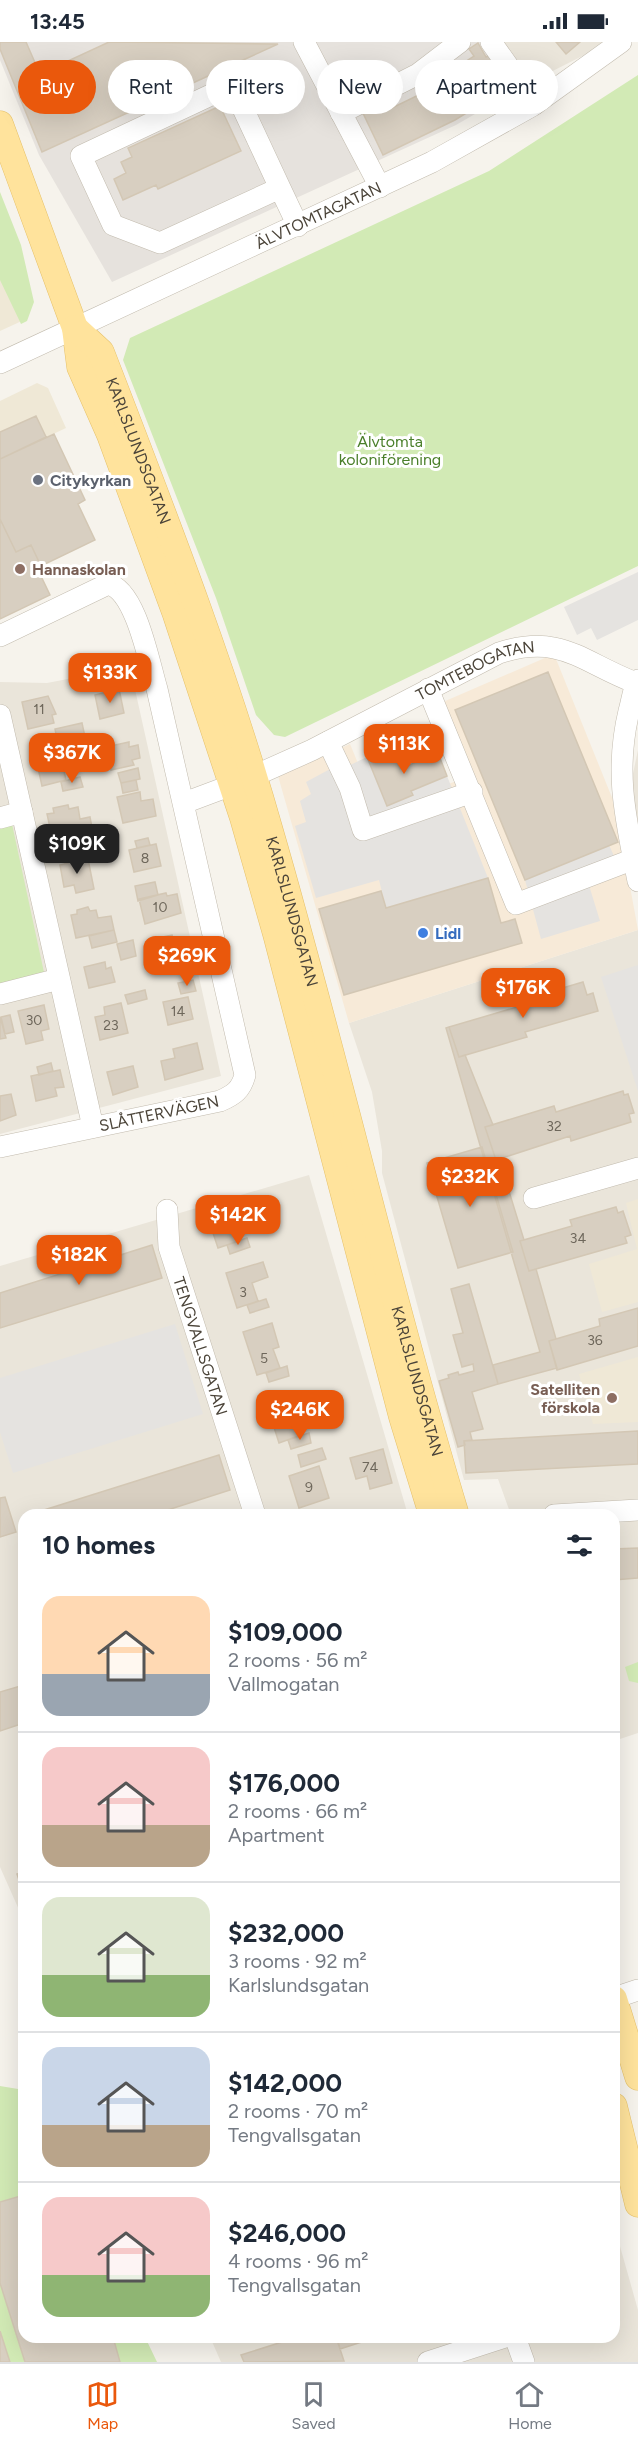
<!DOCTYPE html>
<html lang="en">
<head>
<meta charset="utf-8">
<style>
  body { margin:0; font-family:Figtree,sans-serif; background:#f2f2f3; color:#1f2937; height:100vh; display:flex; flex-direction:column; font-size:22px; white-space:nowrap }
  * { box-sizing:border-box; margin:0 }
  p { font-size:20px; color:#747a83 }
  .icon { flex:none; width:33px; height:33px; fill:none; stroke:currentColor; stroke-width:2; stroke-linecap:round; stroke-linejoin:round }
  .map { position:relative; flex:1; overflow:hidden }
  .details { position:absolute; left:18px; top:1467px; width:602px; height:834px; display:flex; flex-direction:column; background:#fff; border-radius:18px; box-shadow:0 6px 24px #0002 }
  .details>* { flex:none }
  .banner { position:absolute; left:18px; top:18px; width:603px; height:54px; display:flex; gap:12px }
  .price { position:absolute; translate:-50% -51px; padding:0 14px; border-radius:12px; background:#ea580c; color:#fff; font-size:20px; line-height:39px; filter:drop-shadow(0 2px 3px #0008) }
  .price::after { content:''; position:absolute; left:50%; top:36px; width:18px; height:14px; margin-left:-9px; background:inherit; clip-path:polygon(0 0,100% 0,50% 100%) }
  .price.selected { background:#222; color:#fff }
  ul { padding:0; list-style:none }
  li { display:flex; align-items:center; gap:18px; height:150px; padding:0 24px }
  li+li { border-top:2px solid #e0e1e3 }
  li span { display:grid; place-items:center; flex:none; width:168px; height:120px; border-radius:18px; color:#555 }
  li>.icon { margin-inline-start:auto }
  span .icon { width:72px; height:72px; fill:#fffc; stroke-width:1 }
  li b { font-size:26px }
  h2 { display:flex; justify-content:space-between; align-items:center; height:72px; padding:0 24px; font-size:26px }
  .pill { padding:0 21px; border-radius:27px; background:#fff; box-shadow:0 6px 24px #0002; font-size:21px; line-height:54px }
  .pill.selected { background:#ea580c; color:#fff }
  .status { display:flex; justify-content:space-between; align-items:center; height:42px; padding:0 30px; background:#fff; direction:ltr }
  .status svg { height:16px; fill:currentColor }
  .menu { display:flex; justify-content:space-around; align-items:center; height:84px; border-top:2px solid #e0e1e3; background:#fff; font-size:16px; color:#747a83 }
  .menu a { display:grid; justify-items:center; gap:3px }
  .menu .selected { color:#ea580c }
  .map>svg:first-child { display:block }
</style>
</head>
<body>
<div class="status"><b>13:45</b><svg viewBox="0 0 49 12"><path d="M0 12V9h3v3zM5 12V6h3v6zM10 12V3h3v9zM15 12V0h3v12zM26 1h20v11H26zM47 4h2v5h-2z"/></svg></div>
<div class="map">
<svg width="638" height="2320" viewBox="0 0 638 2320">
  <rect width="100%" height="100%" fill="#f6f3ec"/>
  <path fill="#eae5da" d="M496,0H610L525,43Z
    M130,625L221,1034L0,1092V640L47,641Z
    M638,708V780L631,741Z
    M638,888V1691L614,1699V1473H511L498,1437L464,1438L382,1131V1109L372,1050L349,981Z
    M309,1133L408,1473H24V1879L0,1825V1224Z
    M614,2183L638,2268V2320H221L210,2295H614Z"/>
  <path fill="#f7ead8" d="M554,612L615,763L638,888L349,981L278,734L350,702L378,769L472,733L443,660Z"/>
  <path fill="#e6e2dd" d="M0,0H496L525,43L456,83L112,240L39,113L0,18Z"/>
  <path fill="#efe8d6" d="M0,183L24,278L0,289Z
    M37,341L48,346L66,386L0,417V359Z
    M638,1157V1260L602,1270L589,1222L637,1207L626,1161Z
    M638,1315V1380L593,1382L579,1332Z"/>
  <path fill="#d2eab5" d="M638,33V524L285,695L274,693L256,673L216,556L123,318L130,296L489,129Z
    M0,150L21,203L34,260L27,279L21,282L0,238Z
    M12,782L45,935L0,944V785Z
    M638,1620V1641L629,1639L625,1625Z
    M0,2044L24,2048V2295H145L157,2320H0Z"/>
  <path fill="#e5e3e0" d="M638,530V578L597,598L591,586L577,593L564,565Z
    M367,715L387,764L413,753L411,749L447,734L488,836L386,866L379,838L316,856L295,784L306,780L300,759L311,752L306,740L345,719L348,724Z
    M609,803L614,814L584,827L600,879L541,897L525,838Z
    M638,923V1049L601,935Z
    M175,1282L203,1372L13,1431L0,1390V1336Z"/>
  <path fill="#d8cfc1" stroke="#d3c7b4" stroke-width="1.5" d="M0,0H26L40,32L109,0L278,2L42,110L0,7Z
    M556,0H580L566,12Z
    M478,1L486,15L493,11L512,43L455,78L383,113L362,69L386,58L390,67L437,44L471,23L468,18L474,14L469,7Z
    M220,64L241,109L158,147L156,143L123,158L114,137L126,131L121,120L132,115L128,106Z
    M36,374L46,395L0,417V390Z
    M54,392L85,458L78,462L95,498L41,524L31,503L16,510L0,477V417Z
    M0,477L16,510L31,503L41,524L39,530L50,553L0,577Z
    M548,630L618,800L525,838L455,668Z
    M119,647L124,671L100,677L95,653Z
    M48,654L56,672L52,673L54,681L28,687L22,660Z
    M82,681L85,695L58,702L55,687Z
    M129,700V705L138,703L140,716L132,718L134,723L111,728L106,705Z
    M390,705L400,727L438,711L447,734L411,749L413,753L387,764L367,715Z
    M61,716L66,738L42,744L37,721Z
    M138,726L140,737L121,741L118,731Z
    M80,735L83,745L63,749L61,740Z
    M136,738L138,748L123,751L121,741Z
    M140,750L141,759L153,757L156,774L123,781L117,755Z
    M68,763L69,767L78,765L80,777L90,775L92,786L52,795L47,772L54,771L53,766Z
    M91,790L93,800L72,805L70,795Z
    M148,796L150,803L137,806L135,799Z
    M156,802L161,824L134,830L129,808Z
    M78,814L79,819L88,817L94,847L76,851L74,843L64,845L60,823L68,821L67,816Z
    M488,836L501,881L515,877L522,901L344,953L319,867L381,849L386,866Z
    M155,840L158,853L138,859L135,844Z
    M166,851L167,854L177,852L181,871L145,882L139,857Z
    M88,865L90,869L96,868L98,876L111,874L114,888L76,896L71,873L77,872V868Z
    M114,888L117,900L92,906L89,894Z
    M172,893L175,904L186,901L191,924L165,930L160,909L155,910L152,897Z
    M133,898L136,914L121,918L117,902Z
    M105,920L106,927L111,925L115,940L89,946L84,925Z
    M193,938L196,949L181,952L178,941Z
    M583,940L587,953L593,951L598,969L525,990L527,995L459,1015L449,985L524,963L522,958Z
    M145,948L147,957L128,962L125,953Z
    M188,955L193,977L168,983L163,960Z
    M121,961L128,991L100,998L95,975L105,973L104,965Z
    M44,963L49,987L41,989L43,998L26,1002L18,969Z
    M10,973L14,990L5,992L1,975Z
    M0,975L6,996L0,997Z
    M449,985L459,1015L465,1013L493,1083L485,1085L496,1118L499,1117L524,1198L520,1199L529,1229L536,1227L556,1297L549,1299L557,1326L498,1342L493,1323L540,1310L446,986Z
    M197,1001L203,1027L165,1038L161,1019L175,1016L173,1007Z
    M51,1021L53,1029L39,1033L37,1025Z
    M133,1024L138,1045L113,1053L107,1030Z
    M60,1028L64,1045L55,1046L57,1054L36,1059L31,1034Z
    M623,1049L624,1053L628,1052L634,1071L629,1072L631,1080L571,1099L570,1094L496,1118L485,1085L554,1064L556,1070Z
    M11,1052L16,1073L0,1079V1054Z
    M482,1105L513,1210L458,1226L427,1121Z
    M243,1161L248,1177L233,1182L239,1199L218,1206L207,1173Z
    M616,1165L618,1171L623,1169L631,1193L625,1195L627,1201L529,1229L520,1199L572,1184L570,1178Z
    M247,1196L250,1205L230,1212L227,1203Z
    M152,1203L162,1236L0,1286V1251Z
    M263,1220L268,1235L252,1241L258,1259L237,1266L226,1231Z
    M469,1242L498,1342L472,1350L483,1387L470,1390L472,1398L464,1399L465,1403L458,1405L439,1339L449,1336L448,1333L458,1330L459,1333L474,1329L473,1322L462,1325L453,1293L463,1291L451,1247Z
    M266,1257L269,1265L250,1271L247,1263Z
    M638,1266V1304L557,1328L549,1299L600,1284L599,1277Z
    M272,1281L279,1305L273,1307L280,1326L257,1333L243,1290Z
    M287,1324L289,1334L269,1340L266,1331Z
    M294,1349L301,1372L295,1374L301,1393L279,1401L265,1357Z
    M638,1389V1422L466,1431L464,1399Z
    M309,1391L311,1401L291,1407L288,1398Z
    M322,1406L326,1417L301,1425L298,1413Z
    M383,1407L392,1441L370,1447L367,1434L356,1437L350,1416Z
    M219,1413L230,1448L152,1473H28Z
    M319,1424L329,1456L299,1466L289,1434Z
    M5,1455L16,1490L0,1495V1456Z
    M638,1506V1536L614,1538V1507Z
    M618,1547L619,1557H614V1548Z
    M24,1643V1681L0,1689V1650Z
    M24,1830V1853L17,1832Z
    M24,2153V2295H113L120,2320H25L0,2241V2160Z
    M0,2289L10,2320H0Z
    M298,2295H336L344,2319L244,2320L241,2313Z
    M337,2295H377L340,2307Z"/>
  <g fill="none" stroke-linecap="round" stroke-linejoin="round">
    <defs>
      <g id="minor">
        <path d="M304,0L380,145"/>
        <path d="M491,0L535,62"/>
        <path d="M341,71L418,32L460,0"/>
        <path d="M280,146L160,201L113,183L81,114L232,43L280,146L298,184"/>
        <path id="s1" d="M0,321L432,120L532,64L621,0"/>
        <path d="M0,594L108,542C136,548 149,621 157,647L245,1033C241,1048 234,1053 220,1059L0,1105"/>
        <path d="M638,638C633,647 632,659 629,669C614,731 626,778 638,839"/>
        <path d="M428,647L516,862L634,817"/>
        <path d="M0,673L93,1085"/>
        <path d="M328,700L350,746L363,788L472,750"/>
        <path id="s2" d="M254,734L312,708L499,611C561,591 581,620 636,641"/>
        <path d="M184,761L232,743"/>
        <path d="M0,776L22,770"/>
        <path d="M0,952L59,937"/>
        <path d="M534,1156L638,1126"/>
        <path id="s3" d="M167,1168L169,1205L255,1473"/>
        <path d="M554,1473L638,1468"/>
        <path d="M614,1956L638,1948"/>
        <path d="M515,2295L524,2320"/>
        <path d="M428,2320L505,2295"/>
      </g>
      <g id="major">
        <path d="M0,82L75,286L80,325L110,393L175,570L243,776L276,892L402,1375L432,1473"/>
        <path id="s4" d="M75,286L101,310C162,468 224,626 270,789C336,1016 388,1247 456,1473"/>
        <path d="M614,1957L638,2035"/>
        <path d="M614,2064L638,2162"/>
      </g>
    </defs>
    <use href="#minor" stroke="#c2bbae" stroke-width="22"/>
    <use href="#major" stroke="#e6c16a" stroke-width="27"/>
    <use href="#minor" stroke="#fff" stroke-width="21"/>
    <use href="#major" stroke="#ffe39c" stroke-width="26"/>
  </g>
  <circle fill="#6b7280" stroke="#fff" stroke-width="2" cx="38" cy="438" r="6"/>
  <g fill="#8d6e63" stroke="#fff" stroke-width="2">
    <circle cx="20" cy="527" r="6"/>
    <circle cx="612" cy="1356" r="6"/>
  </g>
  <circle fill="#3f7fe0" stroke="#fff" stroke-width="2" cx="423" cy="891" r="6"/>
  <g text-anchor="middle" stroke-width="6" stroke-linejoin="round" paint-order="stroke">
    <g font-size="14" fill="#6e675b">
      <text x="39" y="672">11</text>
      <text x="145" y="821">8</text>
      <text x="160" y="870">10</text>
      <text x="178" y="974">14</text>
      <text x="34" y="983">30</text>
      <text x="111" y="988">23</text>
      <text x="554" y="1089">32</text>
      <text x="578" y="1201">34</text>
      <text x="243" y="1255">3</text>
      <text x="595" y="1303">36</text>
      <text x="264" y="1321">5</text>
      <text x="370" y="1430">74</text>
      <text x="309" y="1450">9</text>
    </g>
    <g font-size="16" fill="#4b4439" stroke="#fff">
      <text dy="6" stroke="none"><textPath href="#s1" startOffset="351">ÄLVTOMTAGATAN</textPath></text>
      <text dy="6" stroke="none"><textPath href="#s4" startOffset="141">KARLSLUNDSGATAN</textPath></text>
      <text dy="6" stroke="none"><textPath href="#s2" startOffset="246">TOMTEBOGATAN</textPath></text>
      <text dy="6" stroke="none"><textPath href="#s4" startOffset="627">KARLSLUNDSGATAN</textPath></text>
      <text transform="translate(159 1071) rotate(-12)" y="6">SLÅTTERVÄGEN</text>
      <text dy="6" stroke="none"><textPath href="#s3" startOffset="141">TENGVALLSGATAN</textPath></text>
      <text dy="6" stroke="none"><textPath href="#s4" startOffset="1113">KARLSLUNDSGATAN</textPath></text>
    </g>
    <g font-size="16" fill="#4a7f2a" stroke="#fff">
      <text x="390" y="405">Älvtomta<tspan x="390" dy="18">koloniförening</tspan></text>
    </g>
    <g font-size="16" font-weight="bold" fill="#5b616d" stroke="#fff" text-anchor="start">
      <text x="50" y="444">Citykyrkan</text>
    </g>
    <g font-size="16" font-weight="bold" fill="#785e54" stroke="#fff" text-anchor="start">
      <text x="32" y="533">Hannaskolan</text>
      <text x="600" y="1353" text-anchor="end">Satelliten<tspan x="600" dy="18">förskola</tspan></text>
    </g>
    <g font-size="16" font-weight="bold" fill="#366cbe" stroke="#fff" text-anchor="start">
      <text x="435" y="897">Lidl</text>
    </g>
  </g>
</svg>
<b class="price" style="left:110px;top:662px">$133K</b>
<b class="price" style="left:404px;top:733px">$113K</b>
<b class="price" style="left:72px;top:742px">$367K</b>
<b class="price selected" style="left:77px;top:833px">$109K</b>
<b class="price" style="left:187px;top:945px">$269K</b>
<b class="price" style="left:523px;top:977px">$176K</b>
<b class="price" style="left:470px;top:1166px">$232K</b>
<b class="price" style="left:238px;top:1204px">$142K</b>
<b class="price" style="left:79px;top:1244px">$182K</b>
<b class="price" style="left:300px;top:1399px">$246K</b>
<div class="banner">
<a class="pill selected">Buy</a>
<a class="pill">Rent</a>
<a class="pill">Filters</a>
<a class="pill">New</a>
<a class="pill">Apartment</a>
</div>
<section class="details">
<h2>10 homes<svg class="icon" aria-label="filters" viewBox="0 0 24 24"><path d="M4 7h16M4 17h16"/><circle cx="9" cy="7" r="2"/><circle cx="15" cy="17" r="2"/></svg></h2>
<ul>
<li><span style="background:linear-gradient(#ffd9b3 65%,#9aa5b1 0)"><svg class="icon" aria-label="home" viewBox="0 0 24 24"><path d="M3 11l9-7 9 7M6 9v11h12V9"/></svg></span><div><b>$109,000</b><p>2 rooms · 56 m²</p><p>Vallmogatan</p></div></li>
<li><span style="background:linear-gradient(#f6c9c9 65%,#b9a48a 0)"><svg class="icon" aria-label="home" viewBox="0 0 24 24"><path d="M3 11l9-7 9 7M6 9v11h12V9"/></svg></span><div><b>$176,000</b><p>2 rooms · 66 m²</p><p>Apartment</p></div></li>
<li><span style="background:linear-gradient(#dfe7d0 65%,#8fb573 0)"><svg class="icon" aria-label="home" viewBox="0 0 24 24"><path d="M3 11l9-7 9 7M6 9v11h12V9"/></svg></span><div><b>$232,000</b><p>3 rooms · 92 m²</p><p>Karlslundsgatan</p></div></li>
<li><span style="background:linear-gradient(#c9d6e8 65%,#b9a48a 0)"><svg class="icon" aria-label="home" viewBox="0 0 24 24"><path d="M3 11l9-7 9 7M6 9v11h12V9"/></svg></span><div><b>$142,000</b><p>2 rooms · 70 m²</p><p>Tengvallsgatan</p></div></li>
<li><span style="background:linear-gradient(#f6c9c9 65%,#8fb573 0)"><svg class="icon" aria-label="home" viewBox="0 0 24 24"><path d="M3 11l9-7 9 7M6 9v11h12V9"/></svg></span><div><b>$246,000</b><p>4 rooms · 96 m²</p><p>Tengvallsgatan</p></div></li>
</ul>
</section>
</div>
<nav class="menu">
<a class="selected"><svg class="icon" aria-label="map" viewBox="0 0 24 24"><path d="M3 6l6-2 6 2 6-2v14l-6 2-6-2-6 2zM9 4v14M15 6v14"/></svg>Map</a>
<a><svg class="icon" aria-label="saved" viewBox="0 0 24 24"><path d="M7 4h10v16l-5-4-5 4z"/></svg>Saved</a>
<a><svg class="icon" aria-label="home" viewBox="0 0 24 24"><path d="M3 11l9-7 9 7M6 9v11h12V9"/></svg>Home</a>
</nav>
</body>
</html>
